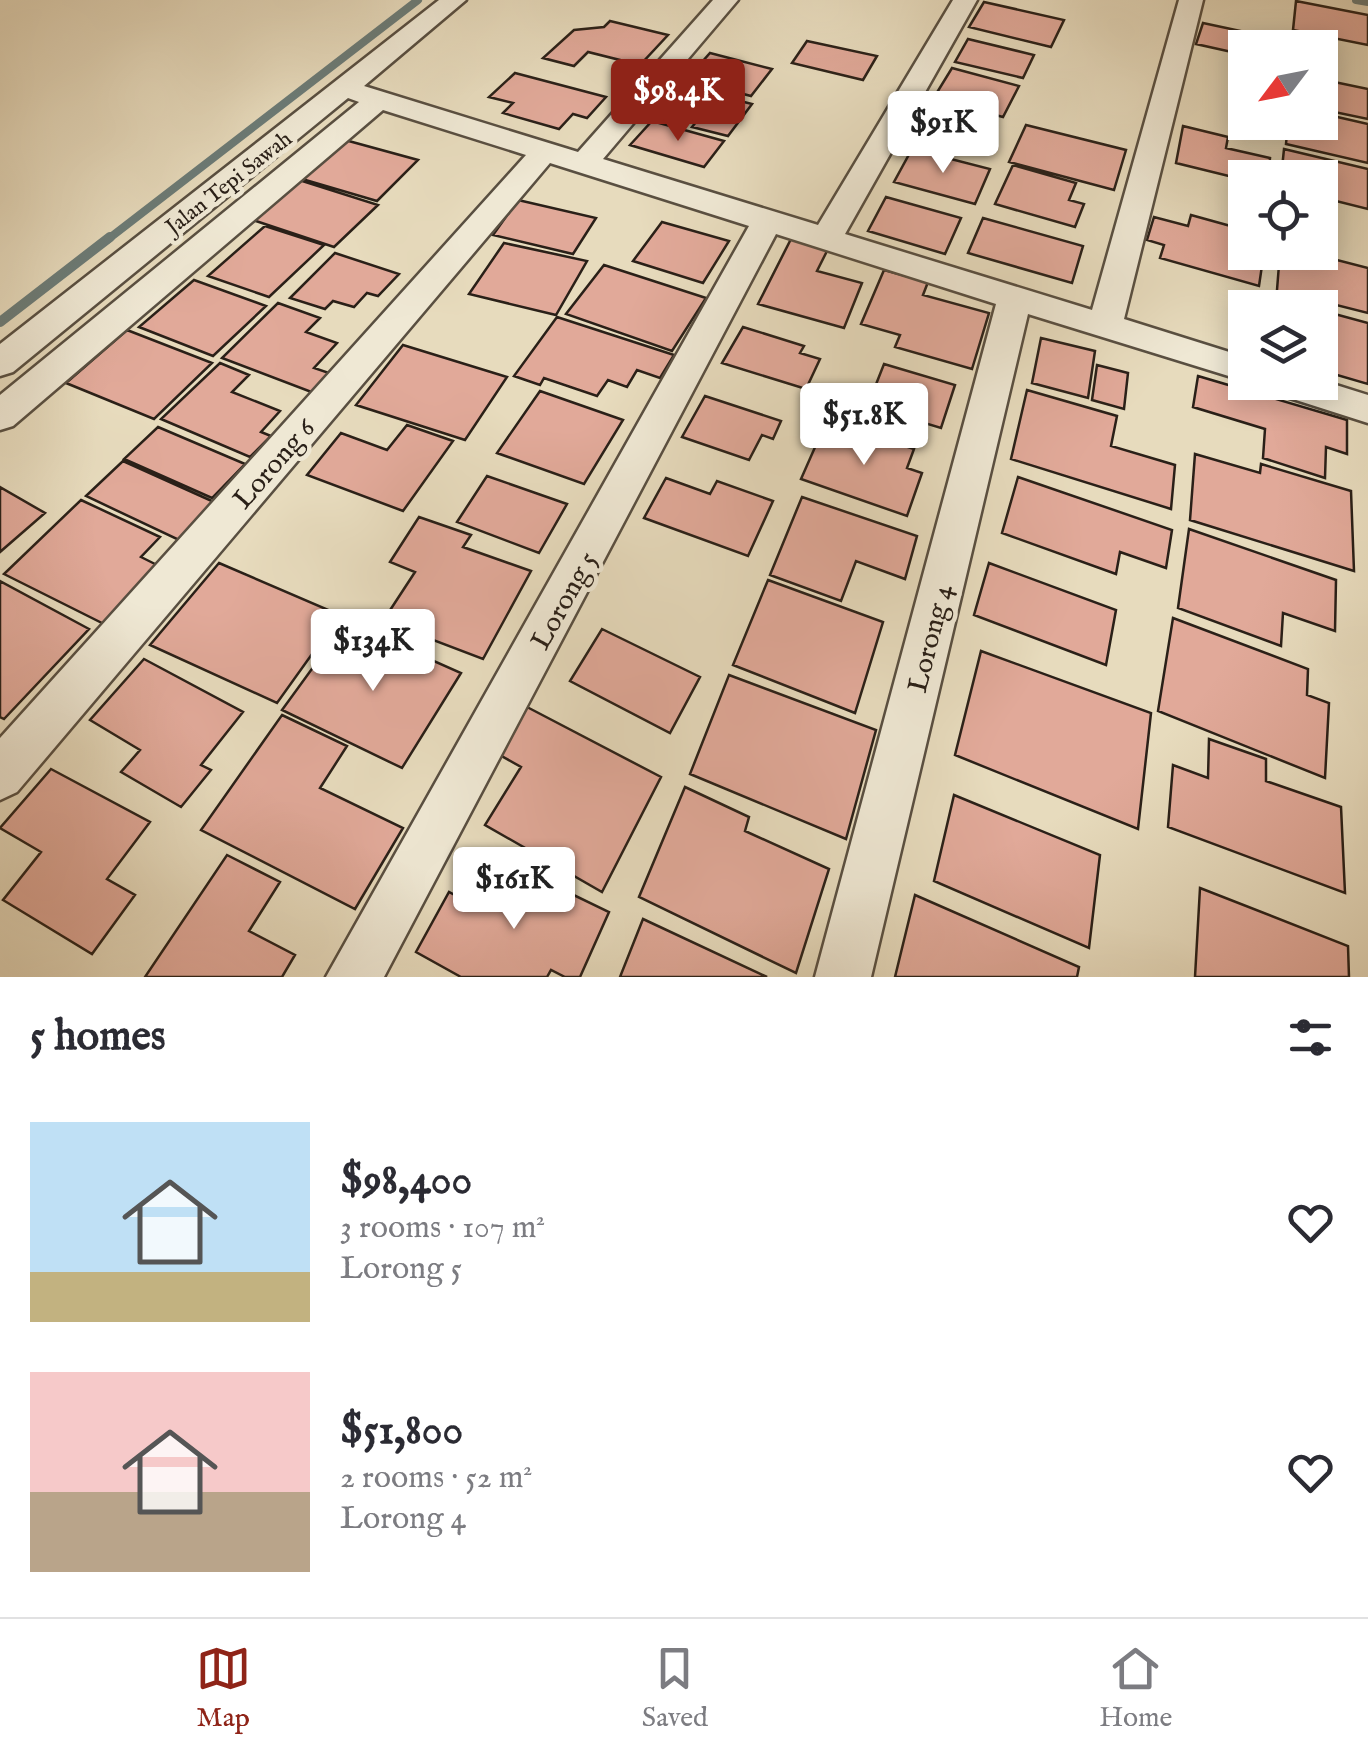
<!DOCTYPE html>
<html lang="en">
<head>
<meta charset="utf-8">
<style>
  body { margin:0; font-family:"IM FELL English",serif; background:#f2f2f3; color:#2b2b33; height:100vh; display:flex; flex-direction:column; font-size:38px; white-space:nowrap }
  * { box-sizing:border-box; margin:0 }
  p { font-size:32px; color:#7c7c81 }
  .icon { flex:none; width:55px; height:55px; fill:none; stroke:currentColor; stroke-width:2; stroke-linecap:round; stroke-linejoin:round }
  .map { position:relative; height:977px; overflow:hidden }
  .sheet { display:flex; flex-direction:column; background:#fff; flex:1 }
  .sheet>* { flex:none }
  .needle { width:65px; rotate:238deg }
  .controls { position:absolute; left:1228px; top:30px; display:grid; gap:20px }
  .controls a { display:grid; place-items:center; width:110px; height:110px; border-radius:0px; background:#fff; box-shadow:0 5px 25px #0003; font-size:50px }
  .price { position:absolute; translate:-50% -85px; padding:0 22px; border-radius:10px; background:#fff; color:#222; font-size:32px; line-height:65px; filter:drop-shadow(0 2px 5px #0008) }
  .price::after { content:''; position:absolute; left:50%; top:60px; width:30px; height:22px; margin-left:-15px; background:inherit; clip-path:polygon(0 0,100% 0,50% 100%) }
  .price.selected { background:#8f2418; color:#fff }
  ul { padding:0; list-style:none }
  li { display:flex; align-items:center; gap:30px; height:250px; padding:0 30px }
  li span { display:grid; place-items:center; flex:none; width:280px; height:200px; border-radius:0px; color:#555 }
  li>.icon { margin-inline-start:auto }
  span .icon { width:120px; height:120px; fill:#fffc; stroke-width:1 }
  li b { font-size:42px }
  h2 { display:flex; justify-content:space-between; align-items:center; height:120px; padding:0 30px; font-size:42px }
  .dock { display:flex; justify-content:space-around; align-items:center; height:140px; border-top:2px solid #e1e1e2; background:#fff; font-size:28px; color:#7c7c81 }
  .dock a { display:grid; justify-items:center; gap:5px }
  .dock .selected { color:#8f2418 }
  .map>svg:first-child { display:block }
</style>
</head>
<body>
<div class="map">
<svg width="1368" height="977" viewBox="0 0 1368 977">
  <rect width="100%" height="100%" fill="#e7dbbd"/>
  <filter id="stains"><feTurbulence type="fractalNoise" baseFrequency=".002" numOctaves="4"/><feColorMatrix values="0 0 0 0 .2 0 0 0 0 .09 0 0 0 0 .02 0 0 0 .5 -.17"/></filter>
  <radialGradient id="worn" r=".72"><stop offset=".6" stop-color="#630" stop-opacity="0"/><stop offset="1" stop-color="#630" stop-opacity=".3"/></radialGradient>
  <g fill="none" stroke-linecap="round" stroke-linejoin="round">
    <path stroke="#6c7c78" stroke-width="8" d="M1356,0L1368,2
      M107,240L418,0"/>
    <path stroke="#6c7c78" stroke-width="10" d="M0,322L110,237"/>
  </g>
  <path fill="#e1a999" stroke="#2a2018" stroke-width="2.5" d="M1296,1L1368,15V45L1293,30Z
    M984,2L1064,20L1051,47L969,27Z
    M610,21L668,35L640,65L588,52L574,66L543,58L574,30L604,27Z
    M1203,23L1283,40L1281,48H1245V55L1196,44Z
    M968,39L1034,55L1023,78L955,62Z
    M807,41L877,56L863,80L792,63Z
    M710,53L772,69L751,96L687,79Z
    M952,68L1019,86L1003,117L933,99Z
    M515,73L606,97L587,118L573,114L559,129L503,113L513,103L489,97Z
    M1320,79L1368,89V119L1320,109Z
    M693,89L752,104L728,136L692,127L705,111L694,109L691,113L666,107L676,95L686,98Z
    M1320,113L1368,124V163L1286,144L1288,122H1320Z
    M652,121L724,141L704,167L630,145Z
    M1026,125L1126,150L1114,190L1009,162Z
    M1183,126L1228,137L1226,148L1270,158L1268,178L1245,180L1176,163Z
    M345,140L418,160L377,201L302,179Z
    M912,149L990,169L975,204L894,182Z
    M1284,149L1368,169V209L1320,197V178H1281Z
    M1013,165L1076,183L1069,200L1084,204L1075,227L995,204Z
    M296,179L378,205L334,247L250,219Z
    M886,197L961,218L945,254L868,231Z
    M518,200L596,218L573,254L493,235Z
    M1191,215L1245,230V252H1264L1259,286L1160,258L1164,245L1147,240L1154,217L1188,226Z
    M983,218L1083,246L1072,283L968,253Z
    M662,222L729,241L703,283L633,261Z
    M265,226L324,245L269,297L208,276Z
    M791,239L828,249L817,271L862,283L844,328L758,304Z
    M504,243L587,261L556,315L469,294Z
    M1280,252H1306L1368,268V313L1277,290Z
    M335,253L399,274L378,296L367,293L354,307L333,301L325,309L290,298Z
    M604,265L706,298L672,351L566,314Z
    M884,270L928,282L923,295L989,313L972,369L895,347L900,335L861,324Z
    M194,280L266,306L213,356L139,327Z
    M278,303L320,318L306,332L337,343L314,368L332,374L314,393L222,358Z
    M1320,310L1368,323V384L1320,370Z
    M557,317L674,355L660,378L637,370L627,387L608,380L597,396L544,378L540,385L514,376Z
    M743,327L804,346L800,353L820,359L806,389L722,363Z
    M127,330L212,363L154,419L66,383Z
    M1041,338L1095,351L1088,398L1032,383Z
    M403,345L507,377L465,440L356,405Z
    M220,363L249,375L232,392L280,411L261,432L271,436L250,457L161,419Z
    M884,364L955,385L941,428L888,412L893,398L873,392Z
    M1097,365L1128,373L1124,409L1092,400Z
    M1198,376L1347,420V454L1326,447L1325,478L1263,458L1265,429L1193,407Z
    M1027,390L1117,416L1111,446L1175,465L1171,509L1011,459Z
    M540,391L623,420L584,484L497,453Z
    M705,396L781,421L773,439L762,435L749,460L682,437Z
    M827,420L914,449L907,468L922,473L907,516L801,479Z
    M407,425L453,441L403,511L307,475L341,433L387,450Z
    M158,427L245,464L212,498L124,459Z
    M1195,454L1260,473L1261,464L1351,491L1354,571L1190,520Z
    M123,461L214,502L179,540L86,496Z
    M487,476L567,504L539,553L457,522Z
    M1018,477L1172,530L1166,568L1120,552L1116,574L1002,533Z
    M666,478L710,494L717,481L773,501L748,556L644,518Z
    M0,487L45,513L0,552Z
    M802,497L917,536L905,579L856,561L841,601L770,575Z
    M81,500L160,537L141,557L159,566L104,624L4,574Z
    M419,517L471,535L463,547L531,571L483,659L383,621L415,572L390,562Z
    M1189,529L1336,580L1335,631L1283,613L1281,646L1178,608Z
    M219,563L340,615L277,703L150,645Z
    M989,563L1116,610L1106,665L974,615Z
    M768,580L883,622L855,713L733,665Z
    M0,581L89,629L4,719L0,717Z
    M1173,618L1308,669L1307,695L1329,703L1325,778L1158,711Z
    M346,622L461,673L402,768L282,710Z
    M602,629L700,677L670,733L570,681Z
    M981,651L1151,713L1138,829L955,755Z
    M144,659L243,712L201,765L211,770L181,807L121,772L140,750L90,720Z
    M729,675L876,730L846,839L690,774Z
    M527,707L661,777L602,892L485,825L521,767L498,754Z
    M282,715L347,746L320,788L403,828L355,909L201,830Z
    M1209,739L1266,759V781L1341,807L1345,893L1168,827L1173,765L1208,778Z
    M51,769L150,822L107,879L135,895L92,954L3,900L41,852L0,828Z
    M685,787L749,817L745,831L829,869L796,973L639,897Z
    M954,795L1100,855L1089,948L934,881Z
    M227,855L280,882L249,931L295,955L282,977H145Z
    M496,868L548,895L553,885L609,912L580,977H565L551,970L547,977H461L416,952L449,892L475,906Z
    M1200,888L1348,946L1349,977H1195Z
    M915,895L1079,967L1077,977H895Z
    M643,919L767,977H620Z"/>
  <g fill="none" stroke-linecap="round" stroke-linejoin="round">
    <defs>
      <path id="minor" d="M439,0H466L364,86L578,152L713,0H738L603,159L818,225L953,0H977L845,234L1092,310L1179,0H1203L1124,319L1245,357L1248,382L1028,314L871,977H815L996,304L776,234L384,977H326L749,226L550,163L17,792L0,800V738L526,155L383,110L13,426L0,430V395L359,102L348,98L13,372L0,376V344Z
        M1320,380L1368,395V423L1271,392L1266,382Z"/>
    </defs>
    <use href="#minor" stroke="#594f41" stroke-width="5"/>
    <use href="#minor" fill="#efe8d4" fill-rule="evenodd"/>
  </g>
  <g text-anchor="middle" stroke-width="9" stroke-linejoin="round" paint-order="stroke">
    <g font-size="22" fill="#2a2018" stroke="#efe8d4">
      <text transform="translate(228 182) rotate(-38)" y="8">Jalan Tepi Sawah</text>
    </g>
    <g font-size="28" fill="#2a2018" stroke="#efe8d4">
      <text transform="translate(273 463) rotate(-49)" y="10">Lorong 6</text>
      <text transform="translate(563 600) rotate(-61)" y="10">Lorong 5</text>
      <text transform="translate(929 638) rotate(-76)" y="10">Lorong 4</text>
    </g>
  </g>
  <rect width="100%" height="100%" filter="url(#stains)"/>
  <rect width="100%" height="100%" fill="url(#worn)"/>
</svg>
<div class="controls">
<a><svg class="needle" viewBox="-14 -14 28 28"><path d="M0-13l5 13h-10z" fill="#e53935"/><path d="M0 13l5-13h-10z" fill="#7c7c81"/></svg></a>
<a><svg class="icon" aria-label="locate" viewBox="0 0 24 24"><circle cx="12" cy="12" r="6"/><path d="M12 2v4M12 18v4M2 12h4M18 12h4"/></svg></a>
<a><svg class="icon" aria-label="layers" viewBox="0 0 24 24"><path d="M12 4l9 5-9 5-9-5zM3 14l9 5 9-5"/></svg></a>
</div>
<b class="price selected" style="left:678px;top:144px">$98.4K</b>
<b class="price" style="left:943px;top:176px">$91K</b>
<b class="price" style="left:864px;top:468px">$51.8K</b>
<b class="price" style="left:373px;top:694px">$134K</b>
<b class="price" style="left:514px;top:932px">$161K</b>
</div>
<section class="sheet">
<h2>5 homes<svg class="icon" aria-label="filters" viewBox="0 0 24 24"><path d="M4 7h16M4 17h16"/><circle cx="9" cy="7" r="2"/><circle cx="15" cy="17" r="2"/></svg></h2>
<ul>
<li><span style="background:linear-gradient(#bfe0f5 75%,#c2b280 0)"><svg class="icon" aria-label="home" viewBox="0 0 24 24"><path d="M3 11l9-7 9 7M6 9v11h12V9"/></svg></span><div><b>$98,400</b><p>3 rooms · 107 m²</p><p>Lorong 5</p></div><svg class="icon" aria-label="heart" viewBox="0 0 24 24"><path d="M12 20l-8-8c-3-5 5-10 8-4 3-6 11-1 8 4z"/></svg></li>
<li><span style="background:linear-gradient(#f6c9c9 60%,#b9a48a 0)"><svg class="icon" aria-label="home" viewBox="0 0 24 24"><path d="M3 11l9-7 9 7M6 9v11h12V9"/></svg></span><div><b>$51,800</b><p>2 rooms · 52 m²</p><p>Lorong 4</p></div><svg class="icon" aria-label="heart" viewBox="0 0 24 24"><path d="M12 20l-8-8c-3-5 5-10 8-4 3-6 11-1 8 4z"/></svg></li>
</ul>
</section>
<nav class="dock">
<a class="selected"><svg class="icon" aria-label="map" viewBox="0 0 24 24"><path d="M3 6l6-2 6 2 6-2v14l-6 2-6-2-6 2zM9 4v14M15 6v14"/></svg>Map</a>
<a><svg class="icon" aria-label="saved" viewBox="0 0 24 24"><path d="M7 4h10v16l-5-4-5 4z"/></svg>Saved</a>
<a><svg class="icon" aria-label="home" viewBox="0 0 24 24"><path d="M3 11l9-7 9 7M6 9v11h12V9"/></svg>Home</a>
</nav>
</body>
</html>
